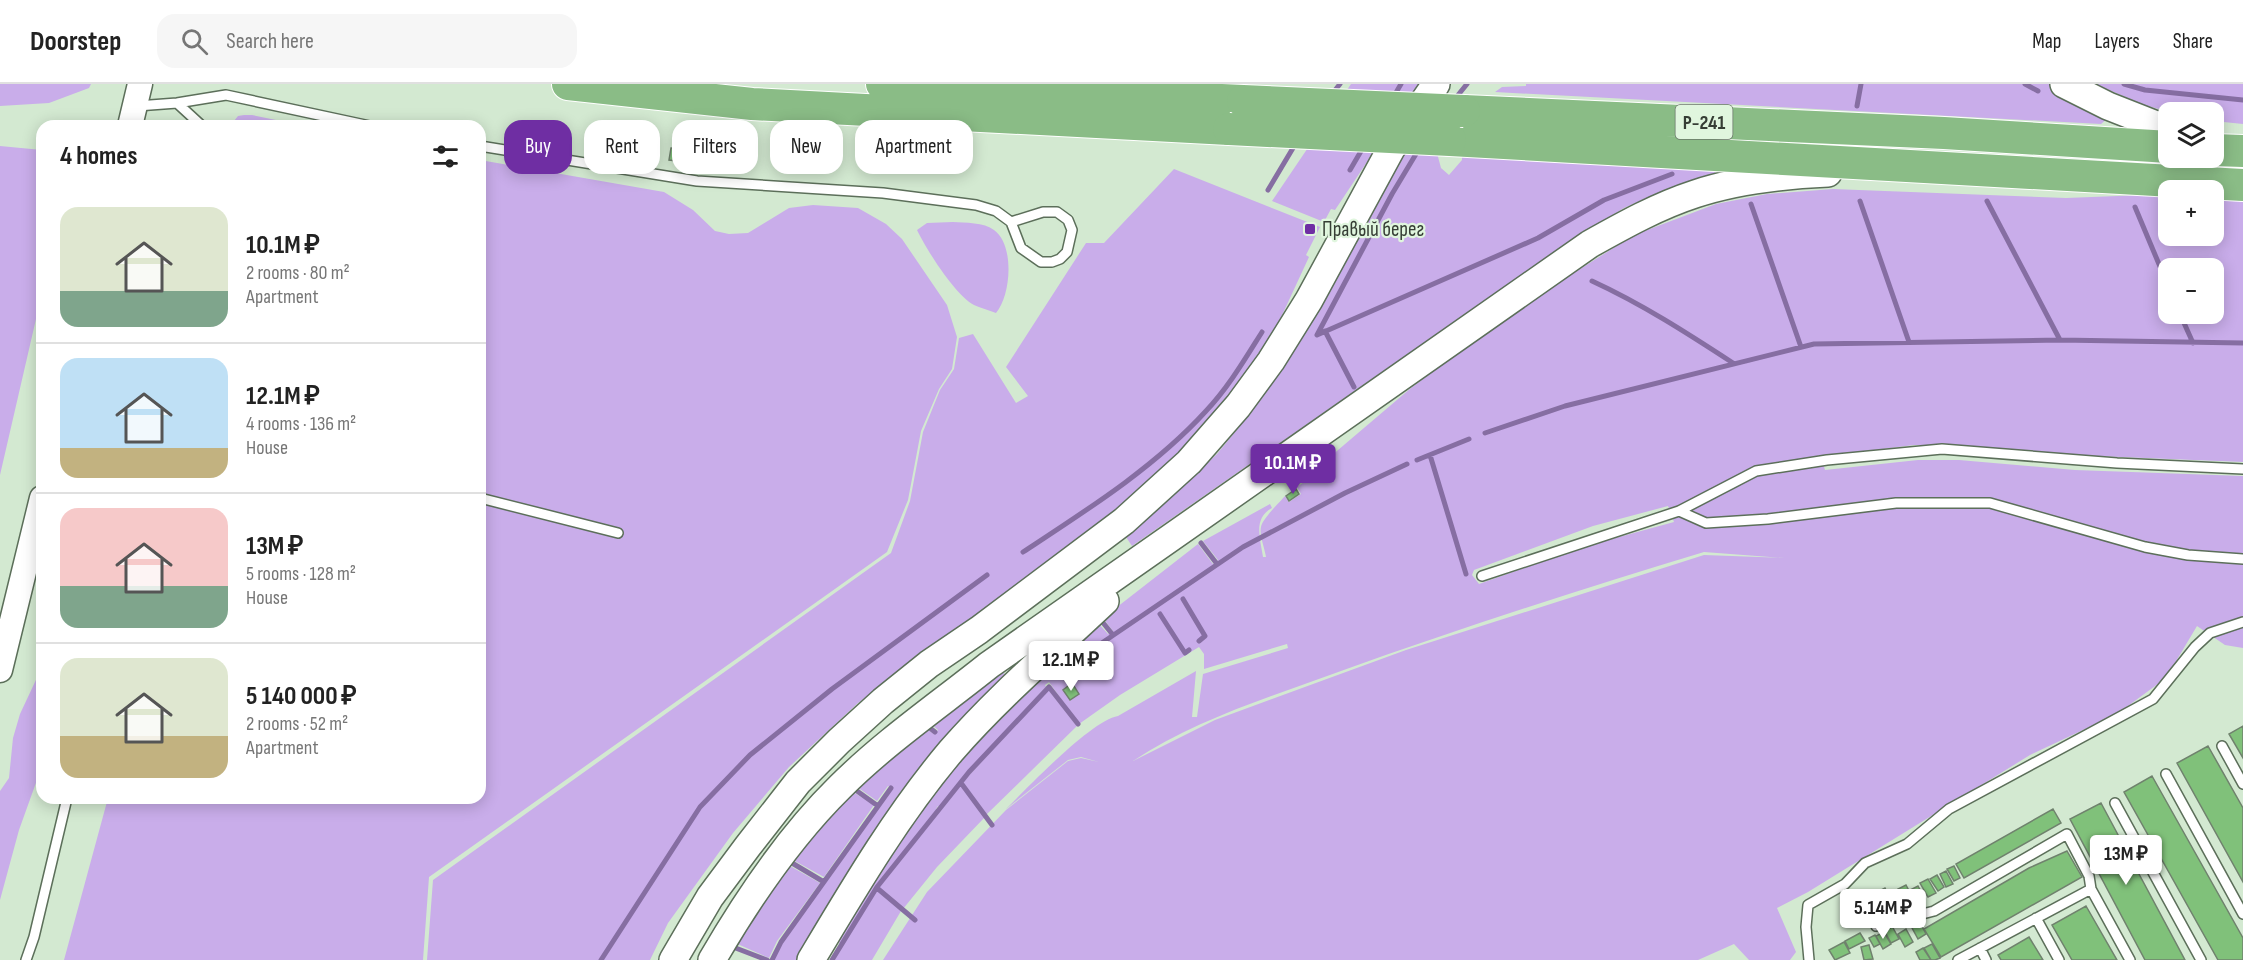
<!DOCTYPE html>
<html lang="en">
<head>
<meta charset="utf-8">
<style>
  body { margin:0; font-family:"Sofia Sans Condensed",sans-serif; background:#f6f6f6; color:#222; height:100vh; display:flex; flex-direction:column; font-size:22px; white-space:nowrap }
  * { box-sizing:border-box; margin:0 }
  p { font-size:20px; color:#767676 }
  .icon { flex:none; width:33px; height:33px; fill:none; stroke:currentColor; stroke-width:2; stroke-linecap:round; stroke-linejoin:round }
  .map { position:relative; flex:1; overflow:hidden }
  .drawer { position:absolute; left:36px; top:36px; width:450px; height:684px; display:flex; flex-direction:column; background:#fff; border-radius:18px; box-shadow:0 3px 15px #0003 }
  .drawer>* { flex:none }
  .guide { position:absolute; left:504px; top:36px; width:570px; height:54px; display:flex; gap:12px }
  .fabs { position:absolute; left:2158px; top:18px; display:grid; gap:12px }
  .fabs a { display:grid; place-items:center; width:66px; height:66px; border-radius:12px; background:#fff; box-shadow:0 3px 15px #0003; font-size:30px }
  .price { position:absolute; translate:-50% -51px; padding:0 14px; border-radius:6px; background:#fff; color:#222; font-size:20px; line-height:39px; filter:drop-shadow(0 2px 3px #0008) }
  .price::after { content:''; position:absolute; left:50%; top:36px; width:18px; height:14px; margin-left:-9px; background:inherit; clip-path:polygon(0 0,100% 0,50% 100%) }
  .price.on { background:#6f2ea3; color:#fff }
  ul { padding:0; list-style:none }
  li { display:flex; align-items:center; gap:18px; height:150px; padding:0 24px }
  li+li { border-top:2px solid #e0e0e0 }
  li span { display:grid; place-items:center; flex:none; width:168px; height:120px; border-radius:18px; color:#555 }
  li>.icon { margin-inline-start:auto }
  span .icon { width:72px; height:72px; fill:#fffc; stroke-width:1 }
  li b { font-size:26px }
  h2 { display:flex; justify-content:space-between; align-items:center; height:72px; padding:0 24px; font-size:26px }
  .pill { padding:0 21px; border-radius:18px; background:#fff; box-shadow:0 3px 15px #0003; font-size:21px; line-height:54px }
  .pill.on { background:#6f2ea3; color:#fff }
  header { display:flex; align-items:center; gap:36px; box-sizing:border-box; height:84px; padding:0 30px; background:#fff; border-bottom:2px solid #e0e0e0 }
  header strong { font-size:28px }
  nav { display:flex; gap:33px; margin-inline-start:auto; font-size:21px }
  .search { width:420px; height:54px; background:#f6f6f6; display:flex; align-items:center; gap:15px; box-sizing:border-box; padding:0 21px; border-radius:18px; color:#767676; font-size:22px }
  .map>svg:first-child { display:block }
</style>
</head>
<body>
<header>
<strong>Doorstep</strong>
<div class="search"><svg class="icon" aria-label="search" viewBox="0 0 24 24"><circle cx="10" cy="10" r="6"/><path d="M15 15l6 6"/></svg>Search here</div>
<nav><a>Map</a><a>Layers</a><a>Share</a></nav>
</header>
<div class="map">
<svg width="2243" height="876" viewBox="0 0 2243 876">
  <rect width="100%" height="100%" fill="#d3e9d1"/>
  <path fill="#c9adea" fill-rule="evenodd" d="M0,0H91L89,4L49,19L0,22Z
    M1351,0H1419L1335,126L1331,125L1324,138L1272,117Z
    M1526,0H2049L2101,30L2107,35L2101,40L1495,8L1502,3L1526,2Z
    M2095,0H2243V40L2214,37V28H2170L2144,21Z
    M244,31H252L305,42H230L238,32Z
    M0,62L42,66V209L0,391Z
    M1401,67L1437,69L1441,84L1449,91L1462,76V70L1715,83V91L1667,105L1624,124L1567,159L1132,462L1126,453L1217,370L1253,326L1281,283Z
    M480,76L664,108L693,126L715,147L729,150L748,149L789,124L813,121L858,124L886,140L902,155L947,221L957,253L952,285L939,305L921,347L908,416L887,468L429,793L423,876H64L108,714H480Z
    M1174,85L1320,143L1306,171L1309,173L1271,255L1238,302L1202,347L1098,444L858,619L789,683L733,749L668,839L650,876H427L433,796L891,469L910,417L923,348L940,306L954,285L959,254L973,250L1016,319L1028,312L1006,283L1086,159H1104Z
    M1833,105L2066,114L2169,110V152H2214V112L2243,114V378L2071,371L1954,361H1914L1821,373L1825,386L1918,376H1959L2075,386L2243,392V564L2225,561L2197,542L2166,594L2117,630L2030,671L1808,808L1777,824L1796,868L1790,876H1749L1734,860L1698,876H883L927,808L1006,726L1068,677L1081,674L1099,678L1081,673L1068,676L1006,725C1027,704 1092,636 1118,632L1196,587L1192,633H1197L1203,590L1288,564L1287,560L1204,585V570L1199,563L1120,611L1079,640L1049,598L1045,601L1046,603L968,687L941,722H938L936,725L937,726L876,802L840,859L833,855L881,776L988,640L1097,538L1108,550L1113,547L1103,534L1198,460L1213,480L1218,476L1203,457L1270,420L1272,424C1253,434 1260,454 1263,473H1266C1265,465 1259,451 1261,443C1262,435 1279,419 1285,412L1289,418L1301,410L1297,403L1313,392L1311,389L1411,304L1515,226L1634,151L1716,120L1767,110ZM2169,184H2214V230H2169ZM1668,422L1674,438L1586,462L1479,500L1472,491L1474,486L1593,442ZM1704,468L1785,474L1704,471L1406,566L1215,636L1133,677C1196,635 1270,613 1341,587C1461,544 1582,505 1704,468Z
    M953,138C965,139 984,138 994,146C1015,161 1011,212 996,229C989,226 980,224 974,221C955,211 926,165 917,146L927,139Z
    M42,583V682L19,746L0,816V707L9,694L13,654L20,630Z
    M1002,588L1006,591L800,876H773L782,858L892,704L888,702L877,717L857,703L925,644L934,650L938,646L930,639Z
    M1048,605L1077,642L986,731L962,699Z
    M961,701L985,733L937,783L903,825L878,803Z
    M853,708L874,721L824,793L793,776L825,736Z
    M787,782H790L820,799L777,857L769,874L733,858Z
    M877,806L901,827L872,876H833Z"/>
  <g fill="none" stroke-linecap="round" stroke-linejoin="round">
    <path stroke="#866ea2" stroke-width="5" d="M2025,0L2038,7
      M2124,0L2145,6L2243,16
      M1332,10L1340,0
      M1394,12L1401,0
      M1454,16L1467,0
      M1857,22L1861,0
      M1419,65L1392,110L1317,251L1538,154L1604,116L1672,90
      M1350,86L1364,62
      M1268,106L1296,59
      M1860,117L1909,258
      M1987,117L2060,256
      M1751,120L1801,263
      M2135,123L2169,204
      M1592,197C1642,220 1687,249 1733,279
      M2180,230L2193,259
      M1325,247L1354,303
      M1485,349L1565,322L1814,260L2060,256L2243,259
      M1430,371L1466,490
      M1417,376L1469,355
      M1201,459L1217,480
      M1023,468C1087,426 1155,383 1206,327C1228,304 1245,275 1262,248
      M1183,515L1205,552L1199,557
      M1160,530L1185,569L1189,566
      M1100,535L1113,551
      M1093,565L1243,463L1345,409L1407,380
      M926,641L935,648
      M961,699L992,741
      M857,707L878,722
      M792,779L824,798
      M877,804L915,836
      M733,863L767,876
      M601,876L700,723L750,671L832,605L987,491
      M772,876L781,858L891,704
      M832,876L877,803L969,688L1049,603L1078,640"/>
  </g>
  <path fill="#80c17a" stroke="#6f826d" stroke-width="1.5" d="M671,64L687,66L685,78L669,76Z
    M1296,405L1299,410L1289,417L1286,412Z
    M1072,599L1079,610L1070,616L1063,606Z
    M2243,642V674L2229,650Z
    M2208,662L2243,724V798L2177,679Z
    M2152,692L2243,854V876H2218L2124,708Z
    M2101,719L2185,876H2145L2070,735Z
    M2053,725L2061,739L1964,794L1956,780Z
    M2067,767L2082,793L1941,873L1924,845L2029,784Z
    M1954,782L1960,794L1954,797L1947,785Z
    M1946,787L1953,800L1946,803L1940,790Z
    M1937,791L1944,803L1938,807L1930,795Z
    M1928,795L1936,809L1928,813L1920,799Z
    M1906,801L1914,816L1907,821L1898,805Z
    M1918,802L1925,815L1917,819L1910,806Z
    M1885,804L1892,817L1873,827L1866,814Z
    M1897,806L1906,821L1898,825L1889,810Z
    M1865,815L1872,827L1864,833L1856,820Z
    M1855,820L1863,833L1855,837L1847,824Z
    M2086,822L2117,876H2072L2052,841Z
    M1919,837L1926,850L1918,855L1911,842Z
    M1892,842L1899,855L1891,859L1884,846Z
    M1906,845L1913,858L1905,863L1898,850Z
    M1884,848L1891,860L1883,865L1876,852Z
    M1860,849L1865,857L1849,865L1845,857Z
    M1875,851L1880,860L1874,863L1869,854Z
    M2029,853L2043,876H2001L1998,871Z
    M1844,858L1850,869L1835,876L1829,866Z
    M1932,860L1940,874L1935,876H1931L1924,864Z
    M1869,861L1873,875L1864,876L1861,863Z
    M1923,864L1931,876H1920L1916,868Z"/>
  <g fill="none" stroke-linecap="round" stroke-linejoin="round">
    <defs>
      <path id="service" d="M177,19L202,42
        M137,22L177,19L226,11L370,42
        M480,62L697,97L883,109L976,121L996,127L1011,138L1021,164L1041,178H1052L1060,175L1067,168L1072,146L1068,136L1057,128H1043L1011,138
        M480,414L618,449
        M1679,427L1706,439L1768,435L1896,419H1990L2145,463L2188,471L2243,475
        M1482,492L1679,427L1756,387L1827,376L1942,365L2117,379L2243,385
        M2222,662L2243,700
        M2166,690L2243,830
        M2115,719L2201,876
        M2036,834L2059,876
        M1876,842L1934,827L2067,750L2089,792L2091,805
        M1980,864L1986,876
        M26,876L34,853L67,714
        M1809,876L1806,843L1808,821L1845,800L1865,779L1907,760L1949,725L2153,615L2195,563L2210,549L2243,538
        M1958,876L2091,805L2130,876"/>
      <path id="tertiary" d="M130,42L140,0
        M0,586L42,414"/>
      <path id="secondary" d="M2064,0L2108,22L2169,46
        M673,876L710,813L748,762L798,698L839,657L883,617L929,580L979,546L1124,437L1189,378L1238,322L1271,277L1309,216L1391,65L1436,0
        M712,876C748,814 789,753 840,703C885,658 939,621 989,581L1590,160C1624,141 1658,122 1695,110C1737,96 1784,91 1828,89
        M811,876C854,804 897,731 951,667C998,613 1053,566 1105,517"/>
      <path id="trunk" d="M568,0L752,20L1229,45
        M882,0L1243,17
        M1464,27L1944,49L2169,63
        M1450,56L2243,101
        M2214,66L2243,67"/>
    </defs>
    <use href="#service" stroke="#5c6f5a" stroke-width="12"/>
    <use href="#tertiary" stroke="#5c6f5a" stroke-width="27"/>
    <use href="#secondary" stroke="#5c6f5a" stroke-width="30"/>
    <use href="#trunk" stroke="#fff" stroke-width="34"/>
    <use href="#service" stroke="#fff" stroke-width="9"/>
    <use href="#tertiary" stroke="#fff" stroke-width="24"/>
    <use href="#secondary" stroke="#fff" stroke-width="27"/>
    <use href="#trunk" stroke="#8abc86" stroke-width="32"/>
    <defs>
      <path id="trunk-bridge" d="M1243,17L1464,27
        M1229,45L1450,56"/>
    </defs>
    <use href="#trunk-bridge" stroke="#fff" stroke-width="34" stroke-linecap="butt"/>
    <use href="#trunk-bridge" stroke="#8abc86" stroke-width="32"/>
  </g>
  <rect fill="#6f2ea3" stroke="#e0f6de" stroke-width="2" x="1304" y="139" width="12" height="12" rx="3"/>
  <g text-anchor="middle" stroke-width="4.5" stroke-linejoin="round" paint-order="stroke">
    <rect fill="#e0f6de" stroke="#697568" stroke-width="1.5" x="1675.5" y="21" width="57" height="34" rx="4.5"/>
    <g font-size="20" font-weight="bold" fill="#363e35">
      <text x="1704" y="45">Р-241</text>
    </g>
    <g font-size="21" fill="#363e35" stroke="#e0f6de" text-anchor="start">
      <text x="1322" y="152">Правый берег</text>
    </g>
  </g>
</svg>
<div class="fabs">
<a><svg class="icon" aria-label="layers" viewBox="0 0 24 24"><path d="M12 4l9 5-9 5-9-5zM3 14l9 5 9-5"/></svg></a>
<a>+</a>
<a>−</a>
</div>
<b class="price on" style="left:1293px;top:411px">10.1M ₽</b>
<b class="price" style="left:1071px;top:608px">12.1M ₽</b>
<b class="price" style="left:2126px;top:802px">13M ₽</b>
<b class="price" style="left:1883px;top:856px">5.14M ₽</b>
<div class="guide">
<a class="pill on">Buy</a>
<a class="pill">Rent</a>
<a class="pill">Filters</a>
<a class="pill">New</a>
<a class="pill">Apartment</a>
</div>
<section class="drawer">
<h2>4 homes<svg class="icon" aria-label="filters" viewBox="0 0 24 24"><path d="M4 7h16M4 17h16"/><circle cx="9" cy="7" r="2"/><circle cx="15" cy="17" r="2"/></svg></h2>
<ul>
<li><span style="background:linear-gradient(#dfe7d0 70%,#7fa58c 0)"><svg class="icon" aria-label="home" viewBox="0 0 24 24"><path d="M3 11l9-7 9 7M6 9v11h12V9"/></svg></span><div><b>10.1M ₽</b><p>2 rooms · 80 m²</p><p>Apartment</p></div></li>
<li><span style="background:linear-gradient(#bfe0f5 75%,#c2b280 0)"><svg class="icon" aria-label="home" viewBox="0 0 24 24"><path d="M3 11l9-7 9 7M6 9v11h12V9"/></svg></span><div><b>12.1M ₽</b><p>4 rooms · 136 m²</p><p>House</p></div></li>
<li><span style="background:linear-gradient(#f6c9c9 65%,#7fa58c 0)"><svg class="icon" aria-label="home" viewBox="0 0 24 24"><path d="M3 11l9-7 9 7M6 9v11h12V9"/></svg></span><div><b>13M ₽</b><p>5 rooms · 128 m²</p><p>House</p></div></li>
<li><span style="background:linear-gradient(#dfe7d0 65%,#c2b280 0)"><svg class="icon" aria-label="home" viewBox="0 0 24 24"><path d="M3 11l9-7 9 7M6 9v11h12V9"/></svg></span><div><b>5 140 000 ₽</b><p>2 rooms · 52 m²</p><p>Apartment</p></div></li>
</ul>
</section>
</div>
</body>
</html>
